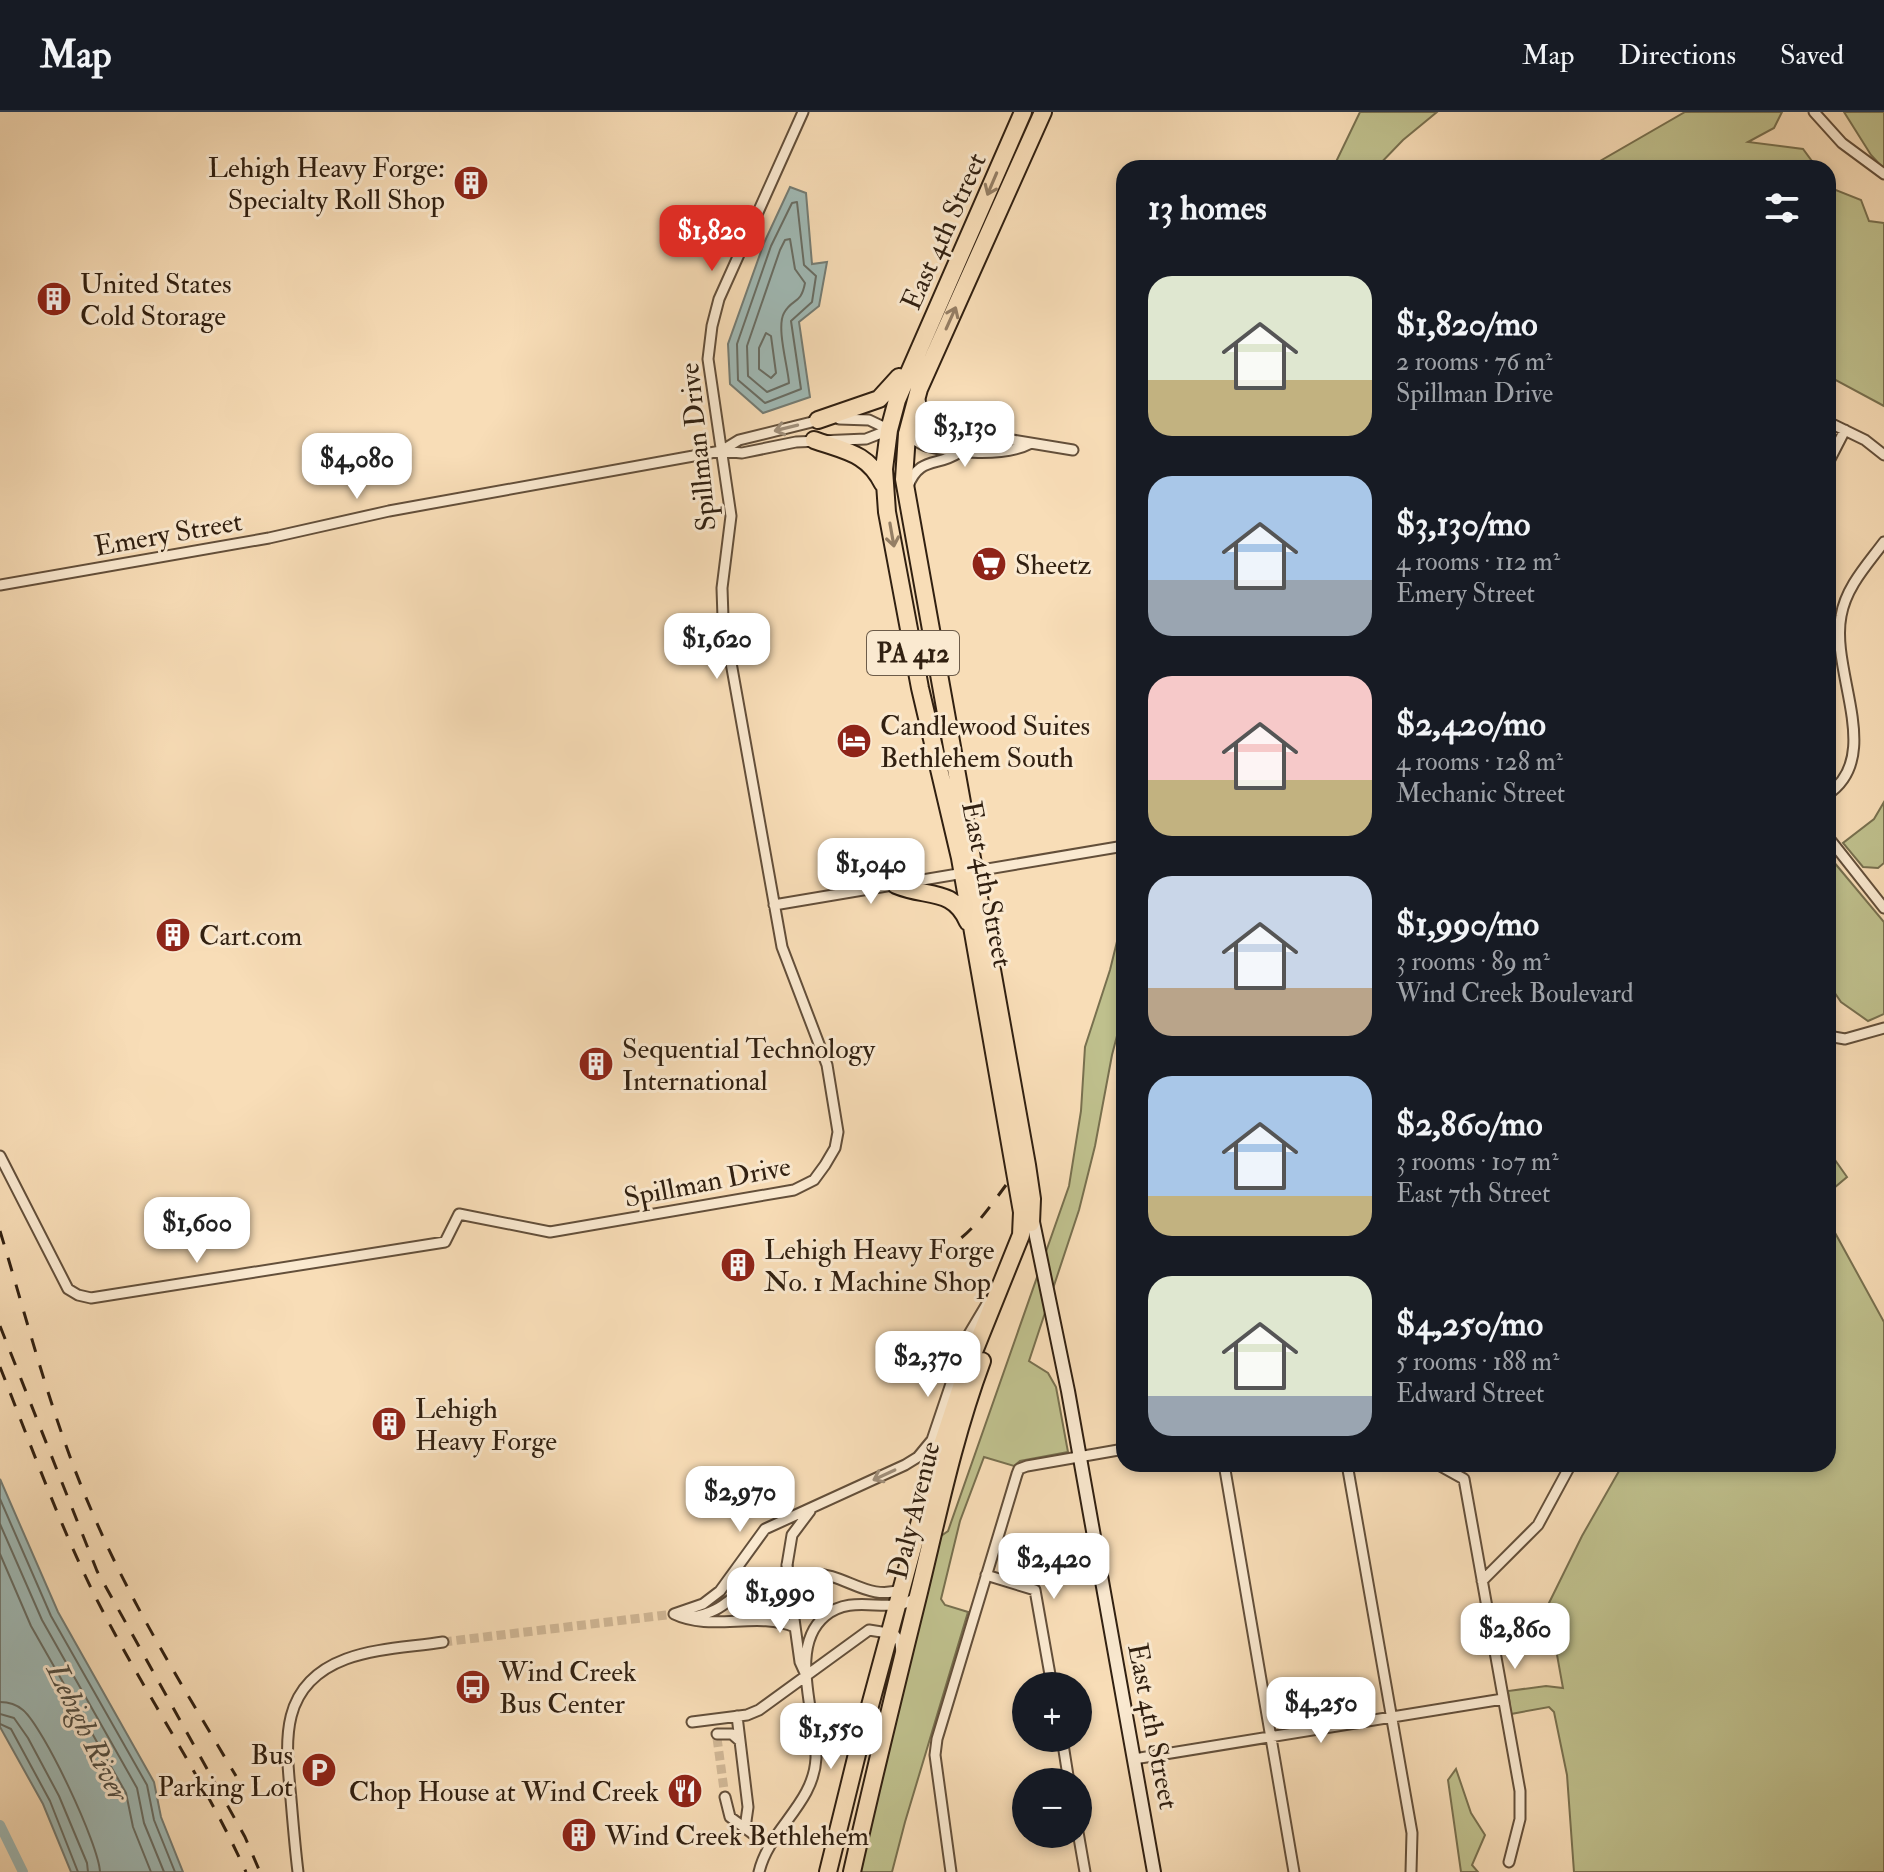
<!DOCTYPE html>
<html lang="en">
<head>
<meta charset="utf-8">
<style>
  body { margin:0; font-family:"IM FELL Double Pica",serif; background:#20242c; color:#f1f3f6; height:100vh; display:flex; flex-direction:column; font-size:30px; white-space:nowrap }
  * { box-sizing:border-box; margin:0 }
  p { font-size:26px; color:#9ea1a6 }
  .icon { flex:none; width:44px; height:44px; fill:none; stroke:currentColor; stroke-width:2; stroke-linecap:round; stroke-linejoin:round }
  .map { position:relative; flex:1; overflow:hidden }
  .sheet { position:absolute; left:1116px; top:48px; width:720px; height:1312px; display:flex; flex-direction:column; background:#171b24; border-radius:24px; box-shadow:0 4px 12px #0003 }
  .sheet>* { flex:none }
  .fabs { position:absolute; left:1012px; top:1560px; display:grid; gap:16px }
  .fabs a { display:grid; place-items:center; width:80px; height:80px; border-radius:50%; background:#171b24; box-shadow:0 4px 12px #0003; font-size:40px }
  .price { position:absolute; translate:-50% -68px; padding:0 18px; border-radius:16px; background:#fff; color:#222; font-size:26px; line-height:52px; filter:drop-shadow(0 2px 4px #0008) }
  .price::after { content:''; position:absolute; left:50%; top:48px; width:24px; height:18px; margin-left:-12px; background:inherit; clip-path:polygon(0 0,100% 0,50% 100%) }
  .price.on { background:#d93025; color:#fff }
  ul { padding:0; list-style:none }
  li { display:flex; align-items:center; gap:24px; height:200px; padding:0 32px }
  li span { display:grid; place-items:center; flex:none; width:224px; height:160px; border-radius:24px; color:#555 }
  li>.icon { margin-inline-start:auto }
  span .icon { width:96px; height:96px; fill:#fffc; stroke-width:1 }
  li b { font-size:34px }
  h2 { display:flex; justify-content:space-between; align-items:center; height:96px; padding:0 32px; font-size:34px }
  header { display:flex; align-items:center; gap:48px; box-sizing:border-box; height:112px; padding:0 40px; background:#171b24; border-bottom:2px solid #363941 }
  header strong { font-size:38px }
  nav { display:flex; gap:44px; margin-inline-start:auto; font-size:28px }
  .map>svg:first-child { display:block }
</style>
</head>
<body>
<header>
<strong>Map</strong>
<nav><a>Map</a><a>Directions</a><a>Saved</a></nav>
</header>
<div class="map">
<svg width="1884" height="1760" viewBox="0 0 1884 1760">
  <rect width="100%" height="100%" fill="#f8ddb7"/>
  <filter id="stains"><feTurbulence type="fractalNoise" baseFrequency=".0025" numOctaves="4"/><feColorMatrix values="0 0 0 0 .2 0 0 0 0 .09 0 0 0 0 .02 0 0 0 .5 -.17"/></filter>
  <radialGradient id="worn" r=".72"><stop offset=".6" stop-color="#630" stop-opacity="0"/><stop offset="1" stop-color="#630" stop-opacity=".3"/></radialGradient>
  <path fill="#bfc08d" stroke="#78704f" stroke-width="2" d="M1360,0H1437L1403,28L1376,56H1333Z
    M1685,0H1782L1774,16L1748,30L1803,37L1817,56H1588Z
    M1844,0H1884V57L1871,43Z
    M1828,71L1833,77L1861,88L1869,109L1884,111V294L1828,264Z
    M1884,690V751L1878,756L1863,755L1843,731L1874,707Z
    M1828,743L1884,810V902L1868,909L1841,890L1828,871Z
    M1124,801V897L1112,943L1095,1034L1079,1098L1029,1249L1048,1261L1056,1275L1068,1340L1020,1349L1014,1354L984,1345L960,1409L941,1487L945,1493L968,1500L905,1710L892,1760H857L941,1424L948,1419L1069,1074L1081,999L1085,935L1110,858Z
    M1828,1038L1847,1065L1828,1081Z
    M1828,1108L1884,1210V1760H1574L1567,1663L1554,1600L1549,1595L1511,1602L1508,1579L1546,1574L1563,1576L1548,1493L1582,1424L1623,1352H1828Z
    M1456,1657L1471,1701L1485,1723L1472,1753L1478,1760H1461L1448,1668Z"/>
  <path fill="#a0bab6" stroke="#747c74" stroke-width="2" d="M790,75L806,81L812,152L827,150L819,194L799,210L810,285L763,301L730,272L728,232L764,131Z
    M0,1367L58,1500L154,1670L161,1705L183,1760H71L43,1692L0,1615Z"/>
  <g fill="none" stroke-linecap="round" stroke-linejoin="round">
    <path stroke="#686d64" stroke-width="2" d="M797,90L804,153L816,164L812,190L791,209L801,277L765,291L738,268L737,232L771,134L792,91Z
      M790,127L795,157L805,171C801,193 792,186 784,201C776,215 788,255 789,271L767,280L748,264L747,234L780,138L785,128Z
      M766,221L771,224L776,261L771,266L759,257V236Z
      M0,1387L51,1504L147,1673L154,1708L175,1760
      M0,1412L42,1508L137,1676L144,1711L164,1760
      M0,1442L31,1514L126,1681L133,1715L151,1760
      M0,1590C9,1590 16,1592 23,1598C44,1616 99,1733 100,1760
      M0,1602L14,1606L28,1626L59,1684L87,1751L88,1760
      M0,1612L11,1617L50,1689L78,1760"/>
    <path stroke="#a0bab6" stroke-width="10" d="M0,1713L23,1760"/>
    <path stroke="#d0b796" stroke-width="9" stroke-dasharray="9 4.5" stroke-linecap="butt" d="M443,1530L674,1502
      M717,1626L725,1685"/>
    <defs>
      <path id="street" d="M1814,0L1842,31L1884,62
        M919,286L924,300L959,323
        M839,307L869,308L890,318
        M1828,310L1865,328L1884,343
        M904,321C911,325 919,332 926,334C952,341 1005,345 1029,332
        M907,322L919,320L988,324L1073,338
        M721,339L739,328L820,308
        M1828,351L1845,318
        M908,374C920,344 937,355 958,341
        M0,473L269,426L389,399L721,339L742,341L796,330L866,327L889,318
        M1828,682C1884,644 1830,560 1841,504C1846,475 1867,453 1884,430
        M1828,725L1884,796
        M774,793L1124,734
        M1828,924L1845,927L1884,916
        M0,1044L68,1177L78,1183L91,1186L445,1130L459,1102L550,1120L794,1078L814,1068L825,1053L835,1036L838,1020L827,953L782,835L723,506L722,476L731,404L708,247L712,214L719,187L803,0
        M1224,1352L1294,1760
        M1347,1352L1412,1721L1411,1760
        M1437,1352L1464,1367L1520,1679V1707L1509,1750
        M787,1453L792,1423L810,1399
        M986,1463L1035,1478L1052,1574
        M1482,1469L1538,1413L1571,1352
        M789,1471L800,1550L805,1561
        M691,1505C724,1501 730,1483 756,1471C773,1464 794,1464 812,1462C844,1460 869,1491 902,1477
        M795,1515C757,1499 711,1520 674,1502L703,1492L720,1479L765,1417L905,1353L918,1345L932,1328L966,1227L988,1190
        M737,1604L748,1695L745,1716
        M692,1610L747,1603L759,1598L869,1518L894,1522L900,1530L901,1540
        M717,1622H732L740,1629
        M1062,1626L1069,1670
        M1134,1647L1503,1587
        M725,1685L730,1705L768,1733
        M1078,1720L1085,1760
        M298,1760C295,1736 293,1711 291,1687C285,1628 279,1572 346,1547C375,1536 412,1535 443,1530
        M759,1760C769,1717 814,1692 816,1646C817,1604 787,1536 825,1504C855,1479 892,1506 918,1484
        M951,1760L935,1643L937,1627L1017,1362L1019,1357L1027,1354L1124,1337"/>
      <path id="secondary" d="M1032,1105L1068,1279L1154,1760"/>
      <path id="highway" d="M818,308L879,287L899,265
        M814,328C845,339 868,341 883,372
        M896,773C926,786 953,775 968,810
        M1031,1111L1032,1087L1027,1053L904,367L907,322L919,277L1043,0
        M828,1760L858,1638L934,1357L967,1257L1021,1123L1022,1100L960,746L920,576L887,400L884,357L889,318L897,288L1023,0
        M852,1760C873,1666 896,1573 919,1480C938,1402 954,1324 982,1249"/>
    </defs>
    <use href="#street" stroke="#634f3a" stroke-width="13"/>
    <use href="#secondary" stroke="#312011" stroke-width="16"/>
    <use href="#highway" stroke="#312011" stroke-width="20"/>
    <use href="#street" stroke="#fae9d0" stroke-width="9"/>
    <use href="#secondary" stroke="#fae9d0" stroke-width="12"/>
    <use href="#highway" stroke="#f8ddb7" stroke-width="16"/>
    <path stroke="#312011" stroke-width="3" stroke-dasharray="14 14" stroke-linecap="butt" d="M0,1119C29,1214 53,1311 93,1402C132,1494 185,1578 236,1664
      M938,1141C969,1126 986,1100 1006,1073
      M0,1214L97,1459L245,1725L260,1760
      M0,1255C31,1333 59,1412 96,1486C143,1579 203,1665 246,1760"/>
    <defs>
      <path id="street-bridge" d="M787,1453L789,1471"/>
    </defs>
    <use href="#street-bridge" stroke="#634f3a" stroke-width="13" stroke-linecap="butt"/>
    <use href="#street-bridge" stroke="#fae9d0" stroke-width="9"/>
  </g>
  <defs><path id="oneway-shaft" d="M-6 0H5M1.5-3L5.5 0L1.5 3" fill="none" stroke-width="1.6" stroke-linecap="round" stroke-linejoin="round" transform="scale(2)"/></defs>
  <g stroke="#947e64">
    <use href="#oneway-shaft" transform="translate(992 72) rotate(113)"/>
    <use href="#oneway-shaft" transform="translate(951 206) rotate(-66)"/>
    <use href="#oneway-shaft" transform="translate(892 423) rotate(80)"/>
  </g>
  <g stroke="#a08f7a">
    <use href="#oneway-shaft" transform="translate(786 316) rotate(166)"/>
    <use href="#oneway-shaft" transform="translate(884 1363) rotate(155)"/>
  </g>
  <defs>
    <symbol id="building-disc" viewBox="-11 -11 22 22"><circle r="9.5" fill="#8f2418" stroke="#fae9d0"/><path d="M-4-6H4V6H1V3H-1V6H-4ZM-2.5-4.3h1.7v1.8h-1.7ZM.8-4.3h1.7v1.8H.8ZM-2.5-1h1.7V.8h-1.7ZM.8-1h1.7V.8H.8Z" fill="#fff"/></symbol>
    <symbol id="supermarket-disc" viewBox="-11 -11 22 22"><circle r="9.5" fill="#8f2418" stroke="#fae9d0"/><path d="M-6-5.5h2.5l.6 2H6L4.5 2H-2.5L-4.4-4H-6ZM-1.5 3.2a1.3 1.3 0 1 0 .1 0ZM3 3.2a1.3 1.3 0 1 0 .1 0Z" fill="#fff"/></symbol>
    <symbol id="hotel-disc" viewBox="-11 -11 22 22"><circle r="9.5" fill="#8f2418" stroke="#fae9d0"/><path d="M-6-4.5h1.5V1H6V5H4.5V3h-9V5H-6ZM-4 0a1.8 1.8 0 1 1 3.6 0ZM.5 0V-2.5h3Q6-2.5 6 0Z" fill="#fff"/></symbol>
    <symbol id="bus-disc" viewBox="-11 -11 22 22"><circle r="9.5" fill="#8f2418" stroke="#fae9d0"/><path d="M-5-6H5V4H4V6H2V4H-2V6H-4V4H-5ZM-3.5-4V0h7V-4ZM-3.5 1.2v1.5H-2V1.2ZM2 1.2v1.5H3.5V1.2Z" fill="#fff"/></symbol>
    <symbol id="parking-disc" viewBox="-11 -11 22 22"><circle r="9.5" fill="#8f2418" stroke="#fae9d0"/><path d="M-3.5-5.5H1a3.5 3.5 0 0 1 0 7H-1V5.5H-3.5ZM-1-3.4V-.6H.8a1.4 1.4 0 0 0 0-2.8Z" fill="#fff"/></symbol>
    <symbol id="restaurant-disc" viewBox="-11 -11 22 22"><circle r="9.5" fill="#8f2418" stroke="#fae9d0"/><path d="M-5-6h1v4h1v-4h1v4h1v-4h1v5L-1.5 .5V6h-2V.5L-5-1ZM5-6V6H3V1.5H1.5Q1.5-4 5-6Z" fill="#fff"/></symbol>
  </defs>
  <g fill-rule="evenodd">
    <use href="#building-disc" x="451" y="51" width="40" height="40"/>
    <use href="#building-disc" x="34" y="167" width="40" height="40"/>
    <use href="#supermarket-disc" x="969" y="432" width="40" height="40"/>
    <use href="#hotel-disc" x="834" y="609" width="40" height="40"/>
    <use href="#building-disc" x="153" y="803" width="40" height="40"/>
    <use href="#building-disc" x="576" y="932" width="40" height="40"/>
    <use href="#building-disc" x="718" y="1133" width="40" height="40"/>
    <use href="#building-disc" x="369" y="1292" width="40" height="40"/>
    <use href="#bus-disc" x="453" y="1555" width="40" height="40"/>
    <use href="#parking-disc" x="299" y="1638" width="40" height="40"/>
    <use href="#restaurant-disc" x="665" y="1659" width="40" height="40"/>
    <use href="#building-disc" x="559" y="1703" width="40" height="40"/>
  </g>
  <g text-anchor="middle" stroke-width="6" stroke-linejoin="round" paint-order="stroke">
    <rect fill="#fae9d0" stroke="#6d5c4a" stroke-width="2" x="867" y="519" width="92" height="44" rx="6"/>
    <g font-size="26" font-weight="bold" fill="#312011">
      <text x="913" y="550">PA 412</text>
    </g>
    <g font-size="28" fill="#312011" stroke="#fae9d0" text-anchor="start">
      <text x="445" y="65" text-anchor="end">Lehigh Heavy Forge:<tspan x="445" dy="32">Specialty Roll Shop</tspan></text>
      <text x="80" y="181">United States<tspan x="80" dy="32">Cold Storage</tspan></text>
      <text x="1015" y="462">Sheetz</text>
      <text x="880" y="623">Candlewood Suites<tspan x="880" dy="32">Bethlehem South</tspan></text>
      <text x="199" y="833">Cart.com</text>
      <text x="622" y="946">Sequential Technology<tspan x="622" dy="32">International</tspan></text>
      <text x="764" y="1147">Lehigh Heavy Forge<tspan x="764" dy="32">No. 1 Machine Shop</tspan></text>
      <text x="415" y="1306">Lehigh<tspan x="415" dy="32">Heavy Forge</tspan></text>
      <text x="499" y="1569">Wind Creek<tspan x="499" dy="32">Bus Center</tspan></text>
      <text x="293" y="1652" text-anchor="end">Bus<tspan x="293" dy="32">Parking Lot</tspan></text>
      <text x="659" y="1689" text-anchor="end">Chop House at Wind Creek</text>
      <text x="605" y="1733">Wind Creek Bethlehem</text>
    </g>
    <g font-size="28" fill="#312011" stroke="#fae9d0">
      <text transform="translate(943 119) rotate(-66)" y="10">East 4th Street</text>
      <text transform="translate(697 335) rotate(-96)" y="10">Spillman Drive</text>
      <text transform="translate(168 421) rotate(-10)" y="10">Emery Street</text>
      <text transform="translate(988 772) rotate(79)" y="10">East 4th Street</text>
      <text transform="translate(707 1069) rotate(-11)" y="10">Spillman Drive</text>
      <text transform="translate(913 1398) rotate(-76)" y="10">Daly Avenue</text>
      <text transform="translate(1154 1614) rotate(79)" y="10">East 4th Street</text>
    </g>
    <g font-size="30" font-style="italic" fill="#524e43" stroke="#fae9d0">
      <text transform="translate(88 1620) rotate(64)" y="10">Lehigh River</text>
    </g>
  </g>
  <rect width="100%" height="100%" filter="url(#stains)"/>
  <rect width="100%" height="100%" fill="url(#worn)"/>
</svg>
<div class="fabs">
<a>+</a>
<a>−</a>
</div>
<b class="price on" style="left:712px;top:161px">$1,820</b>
<b class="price" style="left:965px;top:357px">$3,130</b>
<b class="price" style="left:357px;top:389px">$4,080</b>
<b class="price" style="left:717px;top:569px">$1,620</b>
<b class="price" style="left:871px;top:794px">$1,040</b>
<b class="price" style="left:197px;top:1153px">$1,600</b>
<b class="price" style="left:928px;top:1287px">$2,370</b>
<b class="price" style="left:740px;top:1422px">$2,970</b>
<b class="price" style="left:1054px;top:1489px">$2,420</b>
<b class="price" style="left:780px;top:1523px">$1,990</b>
<b class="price" style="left:1515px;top:1559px">$2,860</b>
<b class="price" style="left:1321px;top:1633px">$4,250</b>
<b class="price" style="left:831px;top:1659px">$1,550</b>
<section class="sheet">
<h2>13 homes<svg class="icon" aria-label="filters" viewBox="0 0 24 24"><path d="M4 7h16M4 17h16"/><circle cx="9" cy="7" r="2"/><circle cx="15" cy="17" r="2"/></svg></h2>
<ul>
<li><span style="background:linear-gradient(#dfe7d0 65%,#c2b280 0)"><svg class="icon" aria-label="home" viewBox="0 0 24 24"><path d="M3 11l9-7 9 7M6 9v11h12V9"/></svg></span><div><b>$1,820/mo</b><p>2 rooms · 76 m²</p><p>Spillman Drive</p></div></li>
<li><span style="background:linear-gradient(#a9c7e8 65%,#9aa5b1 0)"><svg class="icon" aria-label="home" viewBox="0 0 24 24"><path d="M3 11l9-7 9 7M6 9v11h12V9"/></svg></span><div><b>$3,130/mo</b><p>4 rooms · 112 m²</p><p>Emery Street</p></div></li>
<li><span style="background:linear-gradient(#f6c9c9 65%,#c2b280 0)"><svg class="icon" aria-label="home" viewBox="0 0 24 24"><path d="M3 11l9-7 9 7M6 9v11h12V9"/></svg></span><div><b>$2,420/mo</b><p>4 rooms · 128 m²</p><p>Mechanic Street</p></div></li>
<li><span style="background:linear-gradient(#c9d6e8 70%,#b9a48a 0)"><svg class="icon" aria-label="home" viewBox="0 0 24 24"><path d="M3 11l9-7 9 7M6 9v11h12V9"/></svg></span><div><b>$1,990/mo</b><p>3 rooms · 89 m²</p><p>Wind Creek Boulevard</p></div></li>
<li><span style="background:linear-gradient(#a9c7e8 75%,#c2b280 0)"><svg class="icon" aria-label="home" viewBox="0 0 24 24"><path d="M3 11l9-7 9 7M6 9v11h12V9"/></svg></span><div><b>$2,860/mo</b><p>3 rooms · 107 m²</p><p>East 7th Street</p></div></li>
<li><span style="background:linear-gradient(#dfe7d0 75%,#9aa5b1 0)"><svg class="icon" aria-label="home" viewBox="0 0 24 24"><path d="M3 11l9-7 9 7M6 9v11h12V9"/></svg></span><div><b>$4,250/mo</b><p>5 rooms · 188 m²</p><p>Edward Street</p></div></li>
</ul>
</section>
</div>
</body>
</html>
